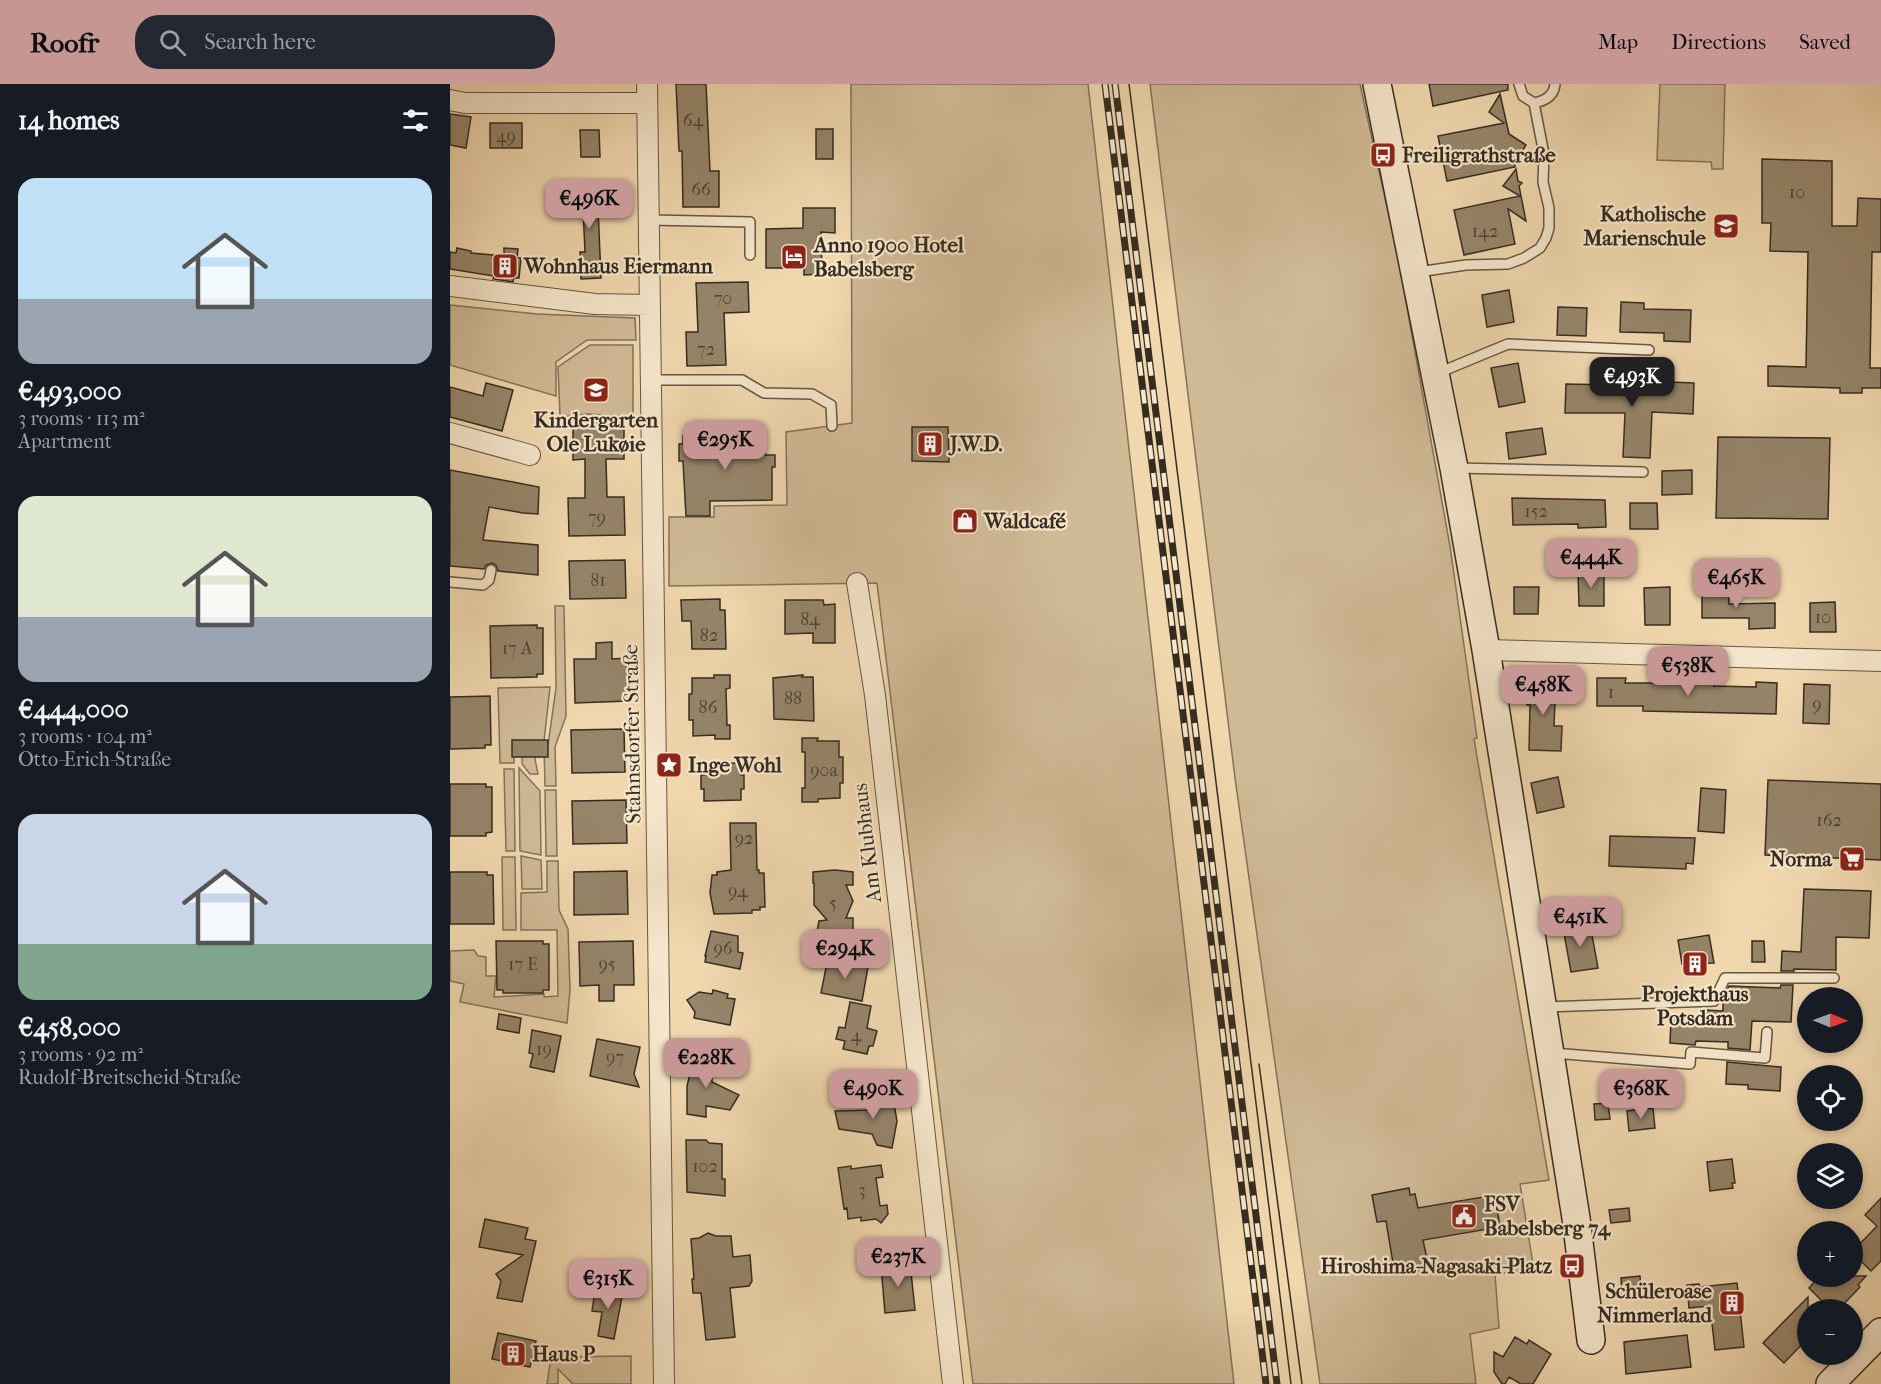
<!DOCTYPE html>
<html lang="en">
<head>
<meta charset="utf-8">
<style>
  body { margin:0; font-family:"IM FELL French Canon",serif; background:#242831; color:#f1f3f6; height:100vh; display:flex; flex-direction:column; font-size:22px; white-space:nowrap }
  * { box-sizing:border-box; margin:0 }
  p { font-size:20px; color:#9ea1a6 }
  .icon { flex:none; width:33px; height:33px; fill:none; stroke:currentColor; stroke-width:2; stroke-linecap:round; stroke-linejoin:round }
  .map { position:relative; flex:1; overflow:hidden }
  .sheet { display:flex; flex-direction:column; background:#171b24; width:450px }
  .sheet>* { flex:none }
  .needle { width:39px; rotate:91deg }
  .fabs { position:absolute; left:1347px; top:903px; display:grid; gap:12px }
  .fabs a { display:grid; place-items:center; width:66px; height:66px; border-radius:50%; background:#171b24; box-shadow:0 3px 9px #0003; font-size:30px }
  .price { position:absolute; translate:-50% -51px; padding:0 14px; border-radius:12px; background:#c59692; color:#111; font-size:20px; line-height:39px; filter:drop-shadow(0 2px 3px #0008) }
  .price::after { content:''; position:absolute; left:50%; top:36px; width:18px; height:14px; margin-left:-9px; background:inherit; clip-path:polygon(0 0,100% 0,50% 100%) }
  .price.selected { background:#222; color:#fff }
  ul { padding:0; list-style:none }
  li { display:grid; align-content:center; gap:12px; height:318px; padding:0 18px }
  li span { display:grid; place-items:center; height:186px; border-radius:18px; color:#555 }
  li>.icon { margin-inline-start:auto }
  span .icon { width:108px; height:108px; fill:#fffc; stroke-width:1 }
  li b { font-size:26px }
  h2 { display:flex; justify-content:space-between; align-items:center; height:72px; padding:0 18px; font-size:26px }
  header { display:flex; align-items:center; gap:36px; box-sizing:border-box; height:84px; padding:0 30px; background:#c59692; color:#111 }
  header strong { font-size:28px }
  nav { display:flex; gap:33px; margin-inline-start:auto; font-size:21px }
  .search { width:420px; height:54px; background:#242831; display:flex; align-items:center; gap:15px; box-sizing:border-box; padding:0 21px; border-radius:24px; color:#9ea1a6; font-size:22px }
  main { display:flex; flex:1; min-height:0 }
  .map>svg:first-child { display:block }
</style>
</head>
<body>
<header>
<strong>Roofr</strong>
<div class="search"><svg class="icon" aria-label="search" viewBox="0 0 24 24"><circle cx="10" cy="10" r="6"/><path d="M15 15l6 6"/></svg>Search here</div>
<nav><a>Map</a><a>Directions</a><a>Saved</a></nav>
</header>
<main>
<section class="sheet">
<h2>14 homes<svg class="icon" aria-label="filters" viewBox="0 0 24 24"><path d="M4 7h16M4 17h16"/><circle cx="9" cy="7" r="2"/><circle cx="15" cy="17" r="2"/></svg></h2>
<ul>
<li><span style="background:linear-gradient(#bfe0f5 65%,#9aa5b1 0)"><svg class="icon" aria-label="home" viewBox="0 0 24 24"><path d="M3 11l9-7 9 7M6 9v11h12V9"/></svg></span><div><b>€493,000</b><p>3 rooms · 113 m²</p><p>Apartment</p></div></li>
<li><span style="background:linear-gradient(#dfe7d0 65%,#9aa5b1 0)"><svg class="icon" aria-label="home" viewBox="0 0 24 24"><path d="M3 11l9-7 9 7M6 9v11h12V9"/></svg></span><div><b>€444,000</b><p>3 rooms · 104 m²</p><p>Otto-Erich-Straße</p></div></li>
<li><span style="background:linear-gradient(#c9d6e8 70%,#7fa58c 0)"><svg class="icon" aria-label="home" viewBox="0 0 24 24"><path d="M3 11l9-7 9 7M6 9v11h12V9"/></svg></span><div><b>€458,000</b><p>3 rooms · 92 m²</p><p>Rudolf-Breitscheid-Straße</p></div></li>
</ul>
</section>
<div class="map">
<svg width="1431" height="1300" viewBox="0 0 1431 1300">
  <rect width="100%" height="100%" fill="#f0d7ae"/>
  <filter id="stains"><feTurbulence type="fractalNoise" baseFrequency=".00333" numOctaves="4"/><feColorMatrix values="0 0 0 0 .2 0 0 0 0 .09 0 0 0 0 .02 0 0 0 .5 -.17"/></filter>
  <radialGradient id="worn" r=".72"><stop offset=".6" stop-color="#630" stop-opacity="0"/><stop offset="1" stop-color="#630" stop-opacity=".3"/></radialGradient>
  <path fill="#d0ba96" stroke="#82735b" stroke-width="1.5" d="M401,0H638L784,1300H523L427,499L219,502V433H264V422L337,421L336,348L402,339Z
    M700,0H910L948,174L1000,462L1027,654L1024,655L1099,1096L1070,1100L1084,1186L1045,1190L1049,1244L1020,1250L1026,1300H870L785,694Z
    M1210,0H1275L1273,85H1262L1261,78L1207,76Z
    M0,221L87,230L185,234L186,256H137L106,278V312L0,281Z
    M140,261H183V333L138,330L110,333L108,283Z
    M105,522H114L116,632L105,663L106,702H95L94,662L98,661L106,604Z
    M100,603L94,657L64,658V679H50L48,604Z
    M72,670H84L88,690H80L72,680Z
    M69,684L90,707L91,771L70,767Z
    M54,685H64L65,767H56Z
    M95,706H106L107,772H96Z
    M71,772L91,776L92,805H72Z
    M52,773H65L66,846H53Z
    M97,777H108L109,826L118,845L120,906L117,939L10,918L14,900L0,897V867L24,866L28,872L36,873V892H46L44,913L94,910V913L108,912L107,846H71V809L97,808Z
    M181,1272V1300H123L108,1285V1300H97L101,1273Z"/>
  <path fill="#96856a" stroke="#352c20" stroke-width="1.5" d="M226,0H256L260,87H269V123H233L232,67H229Z
    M979,0H1058V6L983,22Z
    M1050,10L1059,50L1076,61L1065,78V83L997,97L988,52L1054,39L1039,28Z
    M0,30L21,33L16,64L0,61Z
    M40,39H72V64H40Z
    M366,45H383V75H366Z
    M130,46H149L150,73H131Z
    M1312,75L1382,77V142H1407L1408,114L1431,115V168H1422L1420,284H1431V304H1412V309H1390V304L1318,302V282L1356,283L1358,168L1320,167L1321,139H1312Z
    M1066,85L1068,97L1072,99L1069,102L1076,137L1058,125L1065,160L1014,171L1004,126L1070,112L1053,102Z
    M124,100H147L151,194L131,195L130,168H135L133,123L124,124Z
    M353,124H385V149L371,148L372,190L354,191V184H316V145L353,144Z
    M7,164L21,167V169L54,172V164L68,165L67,174H71L69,194H64L63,198L43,195L44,192L0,185V168L6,169Z
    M298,198L299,228L274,229L276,281L237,282L236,248H248L246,199Z
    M1059,206L1064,238L1037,243L1032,211Z
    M1171,218L1194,219V225L1241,226L1240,258L1214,257V249L1170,248Z
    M1108,223L1137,224L1136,252L1107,251Z
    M1068,279L1075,318L1049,323L1041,284Z
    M1219,298L1244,299L1243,330L1202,328L1200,374L1173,373L1175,329H1115L1116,300L1219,302Z
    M36,299L63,306L52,347L0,333V303L33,312Z
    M174,336V375H156L157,413H174L175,451L119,452L118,414H135V375L123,376V337Z
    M462,343H498L499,378L462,377Z
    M1092,344L1096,370L1059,375L1056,349Z
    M233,352H315V371H325V383H322V416L260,417V432H236L233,377H229V360H233Z
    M1268,353L1380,354L1378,435L1266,434Z
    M0,386L89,403L88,430L73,429L39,423L33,456L88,461V491L48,487L46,481L42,479L36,481L34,485L0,482Z
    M1242,386V410L1212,411V387Z
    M1062,414L1155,416L1156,443L1128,444V440L1063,441Z
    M1180,419H1207L1208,445H1180Z
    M175,476L176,514L120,515L119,477Z
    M1128,488H1154V522H1129Z
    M1279,502V520L1325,519V544L1299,545V534H1252V503Z
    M1064,503H1089L1088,530H1064Z
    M1220,503V541H1195L1194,504Z
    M270,515V526H275L276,565H242L241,537H232L231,516Z
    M335,516H373L374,521L385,520V559H363V549L335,550Z
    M1385,518L1386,548H1360V519Z
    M87,541V544H93V590H87V593L41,594L40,542Z
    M162,558V575L177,574L178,617L125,619L124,575H146V559Z
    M264,591H280V604L276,605L277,641H280V655H265V651L243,652V636H239V610H242V594H264Z
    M353,591L352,593H363L364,637L324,635L323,594Z
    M1078,594L1106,595L1104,642H1112L1111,667L1079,666L1080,621H1077Z
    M1147,594H1176L1175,599H1236V597H1264V602L1306,603V598L1327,599L1326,630L1193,627V622H1147Z
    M1354,600L1380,601L1379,640L1353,639Z
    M40,612L41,661H35V664L0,665V613Z
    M174,645L175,688L122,689L121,646Z
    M352,654H368L367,657H389V673H393V699H390V714L368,715V718H352V704H355V668H352Z
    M62,656H98V673H62Z
    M291,679V691H294V705H291V716L254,717V705H251V691H254V680Z
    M1108,693L1114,723L1087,729L1081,699Z
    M1318,696L1431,700V776L1315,771Z
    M0,700H36V703H42V748L36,749V752H0Z
    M1251,704L1276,706L1274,749L1248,747Z
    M176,716L177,759L123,760L122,717Z
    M280,739H306L307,786H309V789H314L315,823H310V826H302V829L264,830L260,809L262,791H267V788L281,786Z
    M1160,752L1245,754L1243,780L1236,779V785L1159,782Z
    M385,786L403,788V801H396L403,817L396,834H403V847L391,848L385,872L363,868L369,837L377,836L364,821V799H363V788Z
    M177,787L178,830L124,831V788Z
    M0,788H37V791H43L44,840H0Z
    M1354,805L1421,807L1419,854L1386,853V886L1344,885V887H1331L1332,867L1351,868Z
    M1140,840L1148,884L1121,888L1113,844Z
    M261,847L288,852V868L293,869L290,885L255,878L256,872H255Z
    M1259,851L1264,879L1232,880L1228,856Z
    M46,857H93V860H99V906H93V909H53V906H47Z
    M183,857L184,901H164V917H149V901L130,902L129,858Z
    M1302,857H1314L1315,878H1302Z
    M378,874L418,883L412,917L371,909Z
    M1331,901H1343L1341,938L1302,937L1300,966L1278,964V958L1246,957L1245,961L1220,959L1221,936L1247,937V934H1254L1255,926L1273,927V913L1279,902L1330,904Z
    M263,906L278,910L277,914L285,915L280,941L244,934L245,928L237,916L249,908L262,910Z
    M400,918L421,922L417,944L427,947L423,962H419L417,970L393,965L395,957L386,955L389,943L395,944Z
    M49,930L71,934L69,949L47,945Z
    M82,946L111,952L104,988L80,983L83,970L79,969Z
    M147,955L190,963L184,990L189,1003L140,992Z
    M245,968L262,972V998L289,1011L280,1026L256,1022V1033L237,1030V1002Z
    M1277,978L1331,983L1330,1007L1298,1005V1001L1276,1000Z
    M442,1008L447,1037L442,1064L427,1061L422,1050L389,1045L385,1027L421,1026L427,1009Z
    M1158,1019L1160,1035L1145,1036L1144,1020Z
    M1203,1024L1205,1044L1179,1047L1177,1027Z
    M236,1056H256L259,1059L272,1060V1095H275V1112L237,1108Z
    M1282,1075L1285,1099H1282L1283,1104L1260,1107L1257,1078Z
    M431,1081L433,1093L426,1094L430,1122L437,1121L438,1130L431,1139L426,1135L411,1137V1133L398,1135L397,1124L394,1125L388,1084L401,1082V1085Z
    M959,1104L960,1111L965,1110L968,1124L1045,1111L1050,1143L973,1156L979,1185L945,1191L936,1137L927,1138L922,1111Z
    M1431,1114V1177L1421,1187L1402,1168L1427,1142L1415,1131Z
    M1179,1124L1180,1137L1161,1139L1159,1126Z
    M35,1135L78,1144L75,1155L86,1157L72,1218L47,1214L51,1197L46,1190L73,1171L29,1163Z
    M258,1149L266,1152H281L283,1173L300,1171L302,1197L299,1202L280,1204L285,1253L256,1256L251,1209H243L242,1195H244L241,1155L249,1154Z
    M460,1179L465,1226L435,1229L431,1182Z
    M1190,1192L1191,1207L1172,1209L1171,1194Z
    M1370,1192H1416L1408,1201L1410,1203L1388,1226H1381L1359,1204Z
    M1287,1199L1294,1263L1265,1266L1260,1222L1239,1224L1237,1201L1249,1200L1250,1203Z
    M146,1201L173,1207L164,1255L148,1252L152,1228L142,1227Z
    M1358,1213V1254L1334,1279L1313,1259Z
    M48,1249L86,1257L80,1283L42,1275Z
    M1237,1251L1241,1283L1176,1290L1174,1258Z
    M1065,1253L1077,1260L1079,1256L1101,1270L1083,1300H1071L1059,1293L1055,1300H1052L1044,1288V1268L1053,1273Z"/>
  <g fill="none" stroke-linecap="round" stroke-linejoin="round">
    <defs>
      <path id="lane" d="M1069,0L1073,12L1084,19C1095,17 1104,12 1105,0
        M199,136L300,138V171
        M968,188L1016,181L1058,180L1074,174L1090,164L1096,154L1099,144V124L1093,98L1094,70L1084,19
        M988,289L1058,260L1199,266
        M201,296H292L314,309L362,310L381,321L382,342
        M1006,384L1193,388
        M0,498L33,501L39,496L41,486
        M1095,923L1264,917L1275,894H1384
        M1103,969L1240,980L1241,968L1315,974L1317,948"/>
      <path id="street" d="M197,0L214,1300
        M0,16L15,19H197
        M0,202L145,220L200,221
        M0,349L80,371
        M407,499L425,611L503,1300
        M1036,566L1431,577"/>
      <path id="secondary" d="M927,0L1004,384L1036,566L1126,1134L1141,1256
        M1380,1300L1431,1248"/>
    </defs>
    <use href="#lane" stroke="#645744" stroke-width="12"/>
    <use href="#street" stroke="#645744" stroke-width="22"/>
    <use href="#secondary" stroke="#352c20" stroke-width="30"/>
    <use href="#lane" stroke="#f5e5ca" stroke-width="9"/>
    <use href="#street" stroke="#f5e5ca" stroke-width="20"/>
    <use href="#secondary" stroke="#f5e5ca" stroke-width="27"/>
    <path stroke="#352c20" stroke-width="1.5" d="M679,0L841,1300
      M809,980L852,1300"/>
    <defs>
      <path id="rail" d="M655,0L816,1300
        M665,0L827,1300"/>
    </defs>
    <use href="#rail" stroke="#352c20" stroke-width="7"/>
    <use href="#rail" stroke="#f5e5ca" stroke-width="4.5" stroke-dasharray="14" stroke-linecap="butt"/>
  </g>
  <defs>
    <symbol id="bus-square" viewBox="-11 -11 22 22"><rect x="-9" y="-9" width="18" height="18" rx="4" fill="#8f2418" stroke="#f5e5ca"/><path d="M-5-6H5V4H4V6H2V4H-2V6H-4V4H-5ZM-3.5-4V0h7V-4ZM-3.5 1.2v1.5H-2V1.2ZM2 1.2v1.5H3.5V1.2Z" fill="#fff"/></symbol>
    <symbol id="school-square" viewBox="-11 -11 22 22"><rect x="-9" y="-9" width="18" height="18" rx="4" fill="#8f2418" stroke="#f5e5ca"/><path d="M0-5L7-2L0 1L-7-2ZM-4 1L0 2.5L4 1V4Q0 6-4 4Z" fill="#fff"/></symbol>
    <symbol id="hotel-square" viewBox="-11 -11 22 22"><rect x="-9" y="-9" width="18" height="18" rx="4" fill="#8f2418" stroke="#f5e5ca"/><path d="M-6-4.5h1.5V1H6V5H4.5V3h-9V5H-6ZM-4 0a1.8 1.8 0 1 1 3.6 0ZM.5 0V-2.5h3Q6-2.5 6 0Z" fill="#fff"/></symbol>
    <symbol id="building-square" viewBox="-11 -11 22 22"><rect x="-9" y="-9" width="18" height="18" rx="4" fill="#8f2418" stroke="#f5e5ca"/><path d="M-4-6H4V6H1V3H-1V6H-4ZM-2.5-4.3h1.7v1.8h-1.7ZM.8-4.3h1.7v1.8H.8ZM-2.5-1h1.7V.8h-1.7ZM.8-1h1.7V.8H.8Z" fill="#fff"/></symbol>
    <symbol id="shop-square" viewBox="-11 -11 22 22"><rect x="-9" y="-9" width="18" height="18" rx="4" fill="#8f2418" stroke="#f5e5ca"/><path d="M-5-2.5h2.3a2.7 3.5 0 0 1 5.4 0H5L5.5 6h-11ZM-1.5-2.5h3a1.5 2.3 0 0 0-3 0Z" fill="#fff"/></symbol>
    <symbol id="sight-square" viewBox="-11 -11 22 22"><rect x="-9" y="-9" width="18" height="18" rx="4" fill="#8f2418" stroke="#f5e5ca"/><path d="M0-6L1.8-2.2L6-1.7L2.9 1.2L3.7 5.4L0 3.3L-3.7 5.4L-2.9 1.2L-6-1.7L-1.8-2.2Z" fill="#fff"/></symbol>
    <symbol id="supermarket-square" viewBox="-11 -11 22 22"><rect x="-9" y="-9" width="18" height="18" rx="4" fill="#8f2418" stroke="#f5e5ca"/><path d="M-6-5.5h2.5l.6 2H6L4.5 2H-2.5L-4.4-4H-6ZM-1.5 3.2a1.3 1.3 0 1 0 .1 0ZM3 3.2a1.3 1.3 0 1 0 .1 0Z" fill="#fff"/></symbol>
    <symbol id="civic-square" viewBox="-11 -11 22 22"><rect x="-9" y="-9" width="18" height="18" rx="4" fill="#8f2418" stroke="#f5e5ca"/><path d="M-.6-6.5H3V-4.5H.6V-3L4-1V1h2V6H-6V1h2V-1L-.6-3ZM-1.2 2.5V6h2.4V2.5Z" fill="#fff"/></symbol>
  </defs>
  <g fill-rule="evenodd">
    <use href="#bus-square" x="918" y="56" width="30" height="30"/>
    <use href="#school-square" x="1261" y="127" width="30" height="30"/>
    <use href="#hotel-square" x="329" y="158" width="30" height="30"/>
    <use href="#building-square" x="40" y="167" width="30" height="30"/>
    <use href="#school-square" x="131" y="291" width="30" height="30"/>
    <use href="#building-square" x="465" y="345" width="30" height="30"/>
    <use href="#shop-square" x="500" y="422" width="30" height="30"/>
    <use href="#sight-square" x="204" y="666" width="30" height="30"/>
    <use href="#supermarket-square" x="1387" y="760" width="30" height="30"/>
    <use href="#building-square" x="1230" y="865" width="30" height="30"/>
    <use href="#civic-square" x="999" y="1117" width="30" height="30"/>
    <use href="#bus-square" x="1107" y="1167" width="30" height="30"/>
    <use href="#building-square" x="1267" y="1204" width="30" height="30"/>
    <use href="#building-square" x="48" y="1255" width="30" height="30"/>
  </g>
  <g text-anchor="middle" stroke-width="4.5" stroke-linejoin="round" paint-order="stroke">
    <g font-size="18" fill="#4d4232">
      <text x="243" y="42">64</text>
      <text x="56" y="58">49</text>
      <text x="251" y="111">66</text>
      <text x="1347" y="114">10</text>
      <text x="1035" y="153">142</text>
      <text x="273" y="220">70</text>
      <text x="256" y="271">72</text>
      <text x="1086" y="433">152</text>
      <text x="147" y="439">79</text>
      <text x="148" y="502">81</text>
      <text x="1373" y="539">10</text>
      <text x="360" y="541">84</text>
      <text x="259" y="557">82</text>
      <text x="67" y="570">17 A</text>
      <text x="1161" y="614">1</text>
      <text x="343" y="620">88</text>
      <text x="1367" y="626">9</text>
      <text x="258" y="629">86</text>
      <text x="374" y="692">90a</text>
      <text x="1379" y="742">162</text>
      <text x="294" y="760">92</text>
      <text x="288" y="813">94</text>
      <text x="383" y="825">5</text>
      <text x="273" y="870">96</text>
      <text x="73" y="886">17 E</text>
      <text x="157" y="886">95</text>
      <text x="406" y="957">4</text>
      <text x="94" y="971">19</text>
      <text x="165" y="979">97</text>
      <text x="255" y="1088">102</text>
      <text x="412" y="1112">3</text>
    </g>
    <g font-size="21" font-weight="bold" fill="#352c20" stroke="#f5e5ca" text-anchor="start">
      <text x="952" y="78">Freiligrathstraße</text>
      <text x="1256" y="137" text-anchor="end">Katholische<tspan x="1256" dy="24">Marienschule</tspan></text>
      <text x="364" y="168">Anno 1900 Hotel<tspan x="364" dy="24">Babelsberg</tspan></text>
      <text x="74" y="189">Wohnhaus Eiermann</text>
      <text x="146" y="343" text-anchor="middle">Kindergarten<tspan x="146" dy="24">Ole Lukøie</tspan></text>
      <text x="500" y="367">J.W.D.</text>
      <text x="534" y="444">Waldcafé</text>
      <text x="238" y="688">Inge Wohl</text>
      <text x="1382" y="782" text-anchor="end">Norma</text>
      <text x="1245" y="917" text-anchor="middle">Projekthaus<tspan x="1245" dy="24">Potsdam</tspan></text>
      <text x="1034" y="1127">FSV<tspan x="1034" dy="24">Babelsberg 74</tspan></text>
      <text x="1102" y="1189" text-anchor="end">Hiroshima-Nagasaki-Platz</text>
      <text x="1262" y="1214" text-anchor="end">Schüleroase<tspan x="1262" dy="24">Nimmerland</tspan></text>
      <text x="82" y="1277">Haus P</text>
    </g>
    <g font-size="21" fill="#352c20" stroke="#f5e5ca">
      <text transform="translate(182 650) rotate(-91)" y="7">Stahnsdorfer Straße</text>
      <text transform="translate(417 759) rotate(-97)" y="7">Am Klubhaus</text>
    </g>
  </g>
  <rect width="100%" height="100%" filter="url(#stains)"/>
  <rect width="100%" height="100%" fill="url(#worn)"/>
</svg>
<div class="fabs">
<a><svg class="needle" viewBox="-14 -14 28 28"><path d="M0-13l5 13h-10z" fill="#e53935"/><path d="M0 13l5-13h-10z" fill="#9ea1a6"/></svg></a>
<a><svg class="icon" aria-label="locate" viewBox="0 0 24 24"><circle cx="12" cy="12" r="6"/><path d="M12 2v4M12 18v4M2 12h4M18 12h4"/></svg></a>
<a><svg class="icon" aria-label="layers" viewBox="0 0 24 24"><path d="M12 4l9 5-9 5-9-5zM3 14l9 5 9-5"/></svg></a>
<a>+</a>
<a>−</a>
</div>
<b class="price" style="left:139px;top:146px">€496K</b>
<b class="price selected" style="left:1182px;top:324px">€493K</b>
<b class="price" style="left:275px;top:387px">€295K</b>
<b class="price" style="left:1141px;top:505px">€444K</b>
<b class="price" style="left:1286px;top:525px">€465K</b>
<b class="price" style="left:1238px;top:613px">€538K</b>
<b class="price" style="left:1093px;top:632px">€458K</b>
<b class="price" style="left:1130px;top:864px">€451K</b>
<b class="price" style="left:395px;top:896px">€294K</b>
<b class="price" style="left:256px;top:1005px">€228K</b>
<b class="price" style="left:423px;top:1036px">€490K</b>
<b class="price" style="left:1191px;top:1036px">€368K</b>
<b class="price" style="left:448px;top:1204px">€237K</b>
<b class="price" style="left:158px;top:1226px">€315K</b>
</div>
</main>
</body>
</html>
